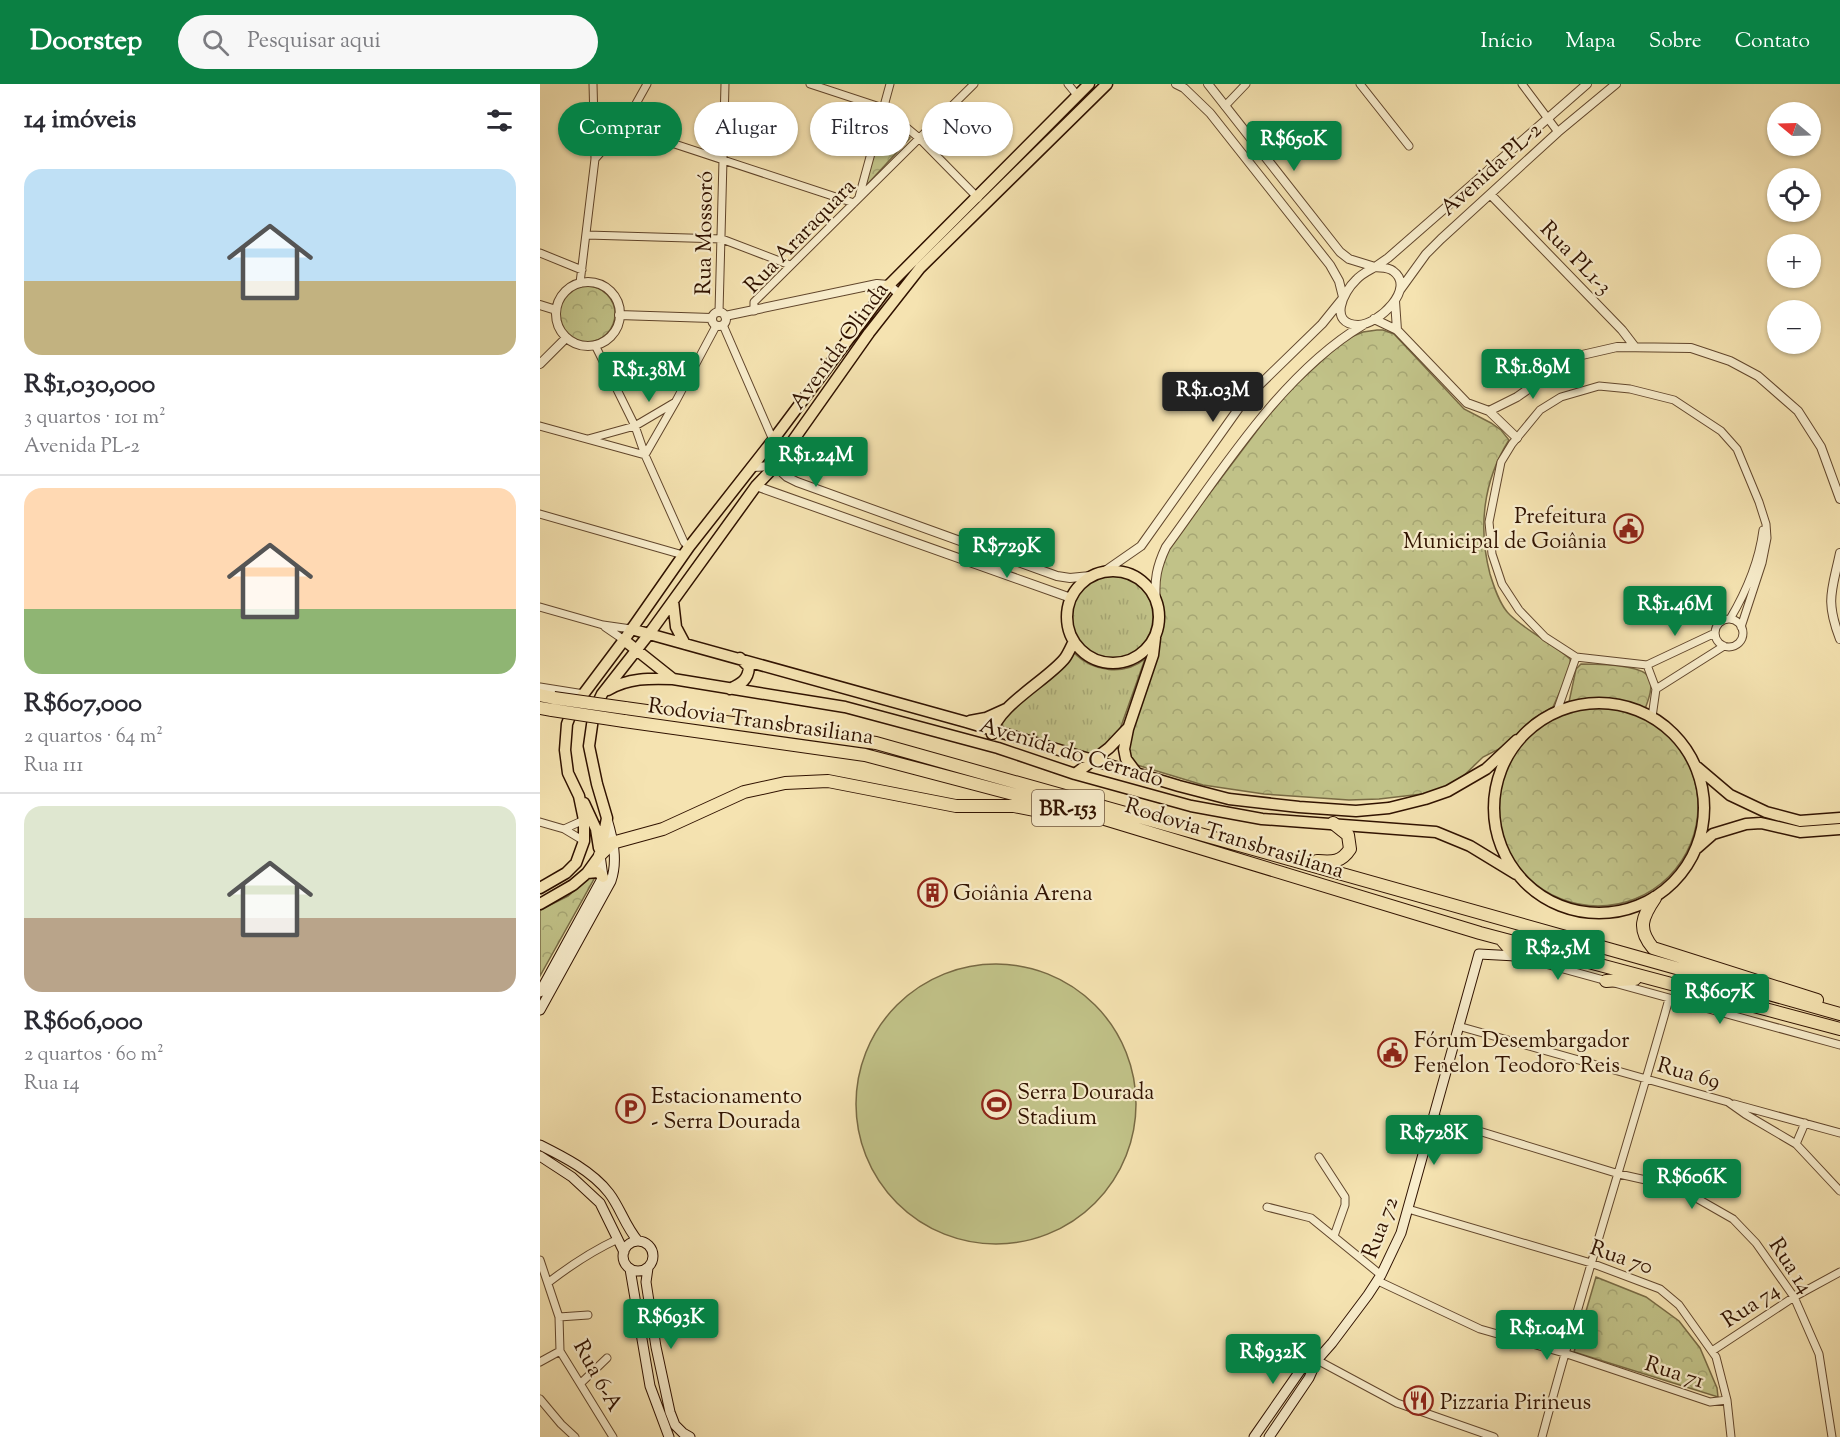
<!DOCTYPE html>
<html lang="pt">
<head>
<meta charset="utf-8">
<style>
  body { margin:0; font-family:"Sorts Mill Goudy",serif; background:#f7f7f7; color:#2b2b33; height:100vh; display:flex; flex-direction:column; font-size:22px; white-space:nowrap }
  * { box-sizing:border-box; margin:0 }
  p { font-size:20px; color:#7c7c81 }
  .icon { flex:none; width:33px; height:33px; fill:none; stroke:currentColor; stroke-width:2; stroke-linecap:round; stroke-linejoin:round }
  .map { position:relative; flex:1; overflow:hidden }
  .side { display:flex; flex-direction:column; background:#fff; width:540px }
  .side>* { flex:none }
  .top-card { position:absolute; left:18px; top:18px; width:570px; height:54px; display:flex; gap:12px }
  .needle { width:39px; rotate:289deg }
  .tools { position:absolute; left:1227px; top:18px; display:grid; gap:12px }
  .tools a { display:grid; place-items:center; width:54px; height:54px; border-radius:50%; background:#fff; box-shadow:0 2px 4px #0004; font-size:30px }
  .price { position:absolute; translate:-50% -51px; padding:0 14px; border-radius:6px; background:#0b8043; color:#fff; font-size:20px; line-height:39px; filter:drop-shadow(0 2px 3px #0008) }
  .price::after { content:''; position:absolute; left:50%; top:36px; width:18px; height:14px; margin-left:-9px; background:inherit; clip-path:polygon(0 0,100% 0,50% 100%) }
  .price.current { background:#222; color:#fff }
  ul { padding:0; list-style:none }
  li { display:grid; align-content:center; gap:12px; height:318px; padding:0 24px }
  li+li { border-top:2px solid #e1e1e2 }
  li span { display:grid; place-items:center; height:186px; border-radius:18px; color:#555 }
  li>.icon { margin-inline-start:auto }
  span .icon { width:108px; height:108px; fill:#fffc; stroke-width:1 }
  li b { font-size:26px }
  h2 { display:flex; justify-content:space-between; align-items:center; height:72px; padding:0 24px; font-size:26px }
  .pill { padding:0 21px; border-radius:27px; background:#fff; box-shadow:0 2px 4px #0004; font-size:21px; line-height:54px }
  .pill.current { background:#0b8043; color:#fff }
  header { display:flex; align-items:center; gap:36px; box-sizing:border-box; height:84px; padding:0 30px; background:#0b8043; color:#fff }
  header strong { font-size:28px }
  nav { display:flex; gap:33px; margin-inline-start:auto; font-size:21px }
  .search { width:420px; height:54px; background:#f7f7f7; display:flex; align-items:center; gap:15px; box-sizing:border-box; padding:0 21px; border-radius:33px; color:#7c7c81; font-size:22px }
  main { display:flex; flex:1; min-height:0 }
  .map>svg:first-child { display:block }
</style>
</head>
<body>
<header>
<strong>Doorstep</strong>
<div class="search"><svg class="icon" aria-label="search" viewBox="0 0 24 24"><circle cx="10" cy="10" r="6"/><path d="M15 15l6 6"/></svg>Pesquisar aqui</div>
<nav><a>Início</a><a>Mapa</a><a>Sobre</a><a>Contato</a></nav>
</header>
<main>
<section class="side">
<h2>14 imóveis<svg class="icon" aria-label="filters" viewBox="0 0 24 24"><path d="M4 7h16M4 17h16"/><circle cx="9" cy="7" r="2"/><circle cx="15" cy="17" r="2"/></svg></h2>
<ul>
<li><span style="background:linear-gradient(#bfe0f5 60%,#c2b280 0)"><svg class="icon" aria-label="home" viewBox="0 0 24 24"><path d="M3 11l9-7 9 7M6 9v11h12V9"/></svg></span><div><b>R$1,030,000</b><p>3 quartos · 101 m²</p><p>Avenida PL-2</p></div></li>
<li><span style="background:linear-gradient(#ffd9b3 65%,#8fb573 0)"><svg class="icon" aria-label="home" viewBox="0 0 24 24"><path d="M3 11l9-7 9 7M6 9v11h12V9"/></svg></span><div><b>R$607,000</b><p>2 quartos · 64 m²</p><p>Rua 111</p></div></li>
<li><span style="background:linear-gradient(#dfe7d0 60%,#b9a48a 0)"><svg class="icon" aria-label="home" viewBox="0 0 24 24"><path d="M3 11l9-7 9 7M6 9v11h12V9"/></svg></span><div><b>R$606,000</b><p>2 quartos · 60 m²</p><p>Rua 14</p></div></li>
</ul>
</section>
<div class="map">
<svg width="1300" height="1353" viewBox="0 0 1300 1353">
  <defs>
    <pattern id="grass-tufts" width="24" height="20" patternUnits="userSpaceOnUse" patternTransform="scale(1.5)"><rect width="24" height="20" fill="#c1c288"/><path d="M3 7l-1-3M5 7V3M7 7l1-3M15 17l-1-3M17 17v-4M19 17l1-3" fill="none" stroke="#a6a674"/></pattern>
    <pattern id="park-crowns" width="20" height="18" patternUnits="userSpaceOnUse" patternTransform="scale(1.5)"><rect width="20" height="18" fill="#c1c288"/><path d="M2 6a3 3 0 1 1 6 0M12 15a3 3 0 1 1 6 0" fill="none" stroke="#a6a674"/></pattern>
  </defs>
  <rect width="100%" height="100%" fill="#f5e3b1"/>
  <filter id="stains"><feTurbulence type="fractalNoise" baseFrequency=".00333" numOctaves="4"/><feColorMatrix values="0 0 0 0 .2 0 0 0 0 .09 0 0 0 0 .02 0 0 0 .5 -.17"/></filter>
  <radialGradient id="worn" r=".72"><stop offset=".6" stop-color="#630" stop-opacity="0"/><stop offset="1" stop-color="#630" stop-opacity=".3"/></radialGradient>
  <path fill="url(#grass-tufts)" stroke="#786a44" stroke-width="1.5" d="M529 533a42 42 0 1 1 84 0a42 42 0 1 1-84 0Z
    M534,569C553,588 584,592 605,575L579,648L553,671L463,646L462,635Z"/>
  <path fill="url(#park-crowns)" stroke="#786a44" stroke-width="1.5" d="M345,30L370,54L324,104Z
    M19 230a28 28 0 1 1 56 0a28 28 0 1 1-56 0Z
    M837,246H843L854,250L924,325L951,339L961,346L969,356C943,397 938,444 950,490C954,503 960,522 970,531C988,548 1012,559 1030,575L1031,583L1013,623L994,634L963,663L943,673L908,707L839,715L809,716L724,710L663,701L597,681L588,674L590,648L621,551V521L618,501L624,470L731,328L752,304L798,262L811,253L823,248Z
    M1041,580C1055,580 1101,580 1109,593C1114,602 1108,617 1105,625C1079,615 1056,613 1029,618L1036,585Z
    M958 722a100 100 0 1 1 200 0a100 100 0 1 1-200 0Z
    M50,793L54,795L0,892V826L28,812Z
    M1056,1193L1106,1213L1139,1237L1160,1264L1177,1304L1178,1313L1034,1268Z"/>
  <path fill="#c1c288" stroke="#786a44" stroke-width="1.5" d="M316 1020a140 140 0 1 1 280 0a140 140 0 1 1-280 0Z"/>
  <g fill="none" stroke-linecap="round" stroke-linejoin="round">
    <defs>
      <path id="minor" d="M270,0L343,24L379,54L438,114
        M528,0L537,11
        M820,0L869,62
        M982,0L1018,48
        M685,22L706,0
        M83,43L314,119
        M55,75L83,43L107,0
        M319,113L350,0
        M47,151L182,155L250,181
        M0,169L42,186
        M40,199L55,75L53,0
        M214,227V218L434,0
        M179,228L185,0
        M183,241L233,356L237,371L236,377
        M55,261L95,342L105,371L144,458L149,463
        M0,342L105,371L136,317L176,242
        M48,355L95,342L134,319
        M0,430L143,471
        M0,523L63,541L91,545
        M1190,535C1206,508 1219,477 1223,446
        M1175 549a14 14 0 1 1 28 0a14 14 0 1 1-28 0Z
        M65,543L84,556
        M1107,581L1175,549
        M0,603L44,610
        M1116,605L1107,581L1036,573L1005,553L979,526L962,500L952,470L949,438L961,378L972,360L1000,326L1021,313L1059,302L1090,305L1134,316L1181,347L1197,365L1219,418L1226,440L1227,454L1222,479L1201,543
        M1017,627L1036,573
        M1112,633L1116,605L1184,562
        M0,738L24,745L44,736
        M24,745L44,757
        M976,872L1300,961
        M918,942L1188,1018L1205,1030L1256,1060L1300,1107
        M1194,1020L1300,1049
        M893,1033L1079,1090L1137,1103L1193,1135L1216,1159L1254,1213L1279,1270L1292,1353
        M1256,1060L1265,1039
        M779,1073L805,1113V1121L794,1152
        M727,1123L771,1134L841,1191
        M868,1125L1051,1179L1120,1205L1139,1221L1176,1273L1187,1316L1191,1353
        M0,1176L19,1233L20,1267L73,1353
        M838,1197L940,1245L1024,1269L1170,1318L1187,1316
        M9,1198C31,1181 52,1167 78,1155
        M19,1233L48,1231
        M1172,1267L1254,1213L1300,1188
        M777,1276L857,1319L954,1353
        M0,1278L20,1267
        M41,1299L67,1274
        M0,1315L21,1340L35,1353
        M1002,1353C1041,1206 1088,1061 1129,915"/>
      <path id="tertiary" d="M636,0L644,4L670,29L790,181L799,197L803,213
        M668,0L800,168L809,175L835,183
        M950,110L1082,246L1095,263
        M835,183L848,174L1047,0
        M835,183C841,184 848,183 853,187C877,204 838,241 818,241C788,240 803,208 816,196C821,190 828,187 835,183Z
        M16 230a32 32 0 1 1 64 0a32 32 0 1 1-64 0Z
        M860,206L886,170L901,155L1018,48L1076,0
        M855,217L857,246
        M0,221L16,226
        M172 235a7 7 0 1 1 14 0a7 7 0 1 1-14 0Z
        M79,231L171,234
        M185,232L337,200L349,201L359,210
        M834,235L857,246L927,319L949,327L977,354
        M0,280L26,254
        M949,327L977,313L1005,293L1042,271L1077,263L1151,264L1190,277L1218,292L1258,327L1281,363L1300,415
        M212,383L235,382L247,393L257,398L517,492L530,494L550,492
        M216,402L531,514
        M1300,469C1292,507 1285,516 1300,555
        M446,481L452,480L465,482L472,476
        M565,487L601,462L706,314L782,240L803,214
        M616,517C614,496 617,482 626,463C681,388 742,289 823,241"/>
      <path id="secondary" d="M0,908L63,793L60,771
        M0,926L71,797C78,777 73,755 67,735
        M0,1061C24,1073 52,1087 69,1109C80,1123 85,1142 98,1157
        M0,1072L32,1093L60,1119L84,1168
        M83 1172a15 15 0 1 1 30 0a15 15 0 1 1-30 0Z
        M108,1184L106,1198L116,1263L130,1328L135,1341L143,1349L150,1353
        M90,1185L110,1302L129,1353
        M714,1353L762,1284L777,1276L792,1259L828,1211L841,1191L861,1149L939,870L976,872
        M729,1353L769,1294L777,1276"/>
      <path id="primary" d="M527 533a46 46 0 1 1 92 0a46 46 0 1 1-92 0Z
        M133,517L136,543L145,560
        M91,545L426,638L639,702L689,715L759,723L816,727L849,724L885,715L908,707L946,685L977,656
        M84,556L133,595L305,623L458,664L535,690L651,722L722,735L896,748L930,762L976,790
        M190,605C202,599 208,596 209,583L200,574
        M68,606C88,594 110,594 133,595
        M954 724a105 105 0 1 1 210 0a105 105 0 1 1-210 0Z
        M430,637L446,634L466,625
        M452,650C455,623 509,595 525,574C528,570 531,563 534,557
        M1157,683L1190,711L1226,728L1260,737L1300,734
        M595,687L586,675L584,665L588,645L613,571L615,554
        M535,690L569,664L587,645
        M44,719L56,745L59,764
        M1157,764L1173,750L1206,740L1221,739L1260,748L1300,745
        M47,789L58,788L63,793
        M0,804L26,789L36,779L44,757V736L39,712L28,689L25,666L27,640L33,624L84,556L149,463L233,356L349,201L549,0
        M0,820L33,801L47,789L60,771L67,734L57,700L49,662L54,627L62,610L109,550L216,402L235,382L329,249L380,184L567,0"/>
      <path id="motorway" d="M0,611L14,614
        M0,624L12,626
        M85,624L336,659L1300,930
        M84,637L325,671L545,729L940,849L1300,945
        M60,771L72,759L123,745L204,708L245,699L288,697L416,722H474L540,735
        M777,777C792,778 801,779 810,765L808,751L793,739
        M1115,814C1102,833 1097,845 1113,864L1277,916
        M962,856L976,872
        M1066,897L1095,895"/>
    </defs>
    <use href="#minor" stroke="#61462c" stroke-width="9"/>
    <use href="#tertiary" stroke="#61462c" stroke-width="10"/>
    <use href="#secondary" stroke="#301200" stroke-width="11"/>
    <use href="#primary" stroke="#301200" stroke-width="13"/>
    <use href="#motorway" stroke="#301200" stroke-width="14"/>
    <use href="#minor" stroke="#f8edcc" stroke-width="7"/>
    <use href="#tertiary" stroke="#f8edcc" stroke-width="8"/>
    <use href="#secondary" stroke="#f8edcc" stroke-width="9"/>
    <use href="#primary" stroke="#f5e3b1" stroke-width="10"/>
    <use href="#motorway" stroke="#f5e3b1" stroke-width="12"/>
    <defs>
      <path id="motorway-bridge" d="M14,614L85,624
        M12,626L84,637"/>
    </defs>
    <use href="#motorway-bridge" stroke="#301200" stroke-width="14" stroke-linecap="butt"/>
    <use href="#motorway-bridge" stroke="#f5e3b1" stroke-width="12"/>
  </g>
  <defs>
    <symbol id="civic-ring" viewBox="-11 -11 22 22"><circle r="9.5" fill="#f8edcc" stroke="#8f2418" stroke-width="1.5"/><path d="M-.6-6.5H3V-4.5H.6V-3L4-1V1h2V6H-6V1h2V-1L-.6-3ZM-1.2 2.5V6h2.4V2.5Z" fill="#8f2418"/></symbol>
    <symbol id="building-ring" viewBox="-11 -11 22 22"><circle r="9.5" fill="#f8edcc" stroke="#8f2418" stroke-width="1.5"/><path d="M-4-6H4V6H1V3H-1V6H-4ZM-2.5-4.3h1.7v1.8h-1.7ZM.8-4.3h1.7v1.8H.8ZM-2.5-1h1.7V.8h-1.7ZM.8-1h1.7V.8H.8Z" fill="#8f2418"/></symbol>
    <symbol id="stadium-ring" viewBox="-11 -11 22 22"><circle r="9.5" fill="#f8edcc" stroke="#8f2418" stroke-width="1.5"/><path d="M0-5a6.5 5 0 1 0 0 10a6.5 5 0 1 0 0-10ZM-3.5-1.8h7v3.6h-7Z" fill="#8f2418"/></symbol>
    <symbol id="parking-ring" viewBox="-11 -11 22 22"><circle r="9.5" fill="#f8edcc" stroke="#8f2418" stroke-width="1.5"/><path d="M-3.5-5.5H1a3.5 3.5 0 0 1 0 7H-1V5.5H-3.5ZM-1-3.4V-.6H.8a1.4 1.4 0 0 0 0-2.8Z" fill="#8f2418"/></symbol>
    <symbol id="restaurant-ring" viewBox="-11 -11 22 22"><circle r="9.5" fill="#f8edcc" stroke="#8f2418" stroke-width="1.5"/><path d="M-5-6h1v4h1v-4h1v4h1v-4h1v5L-1.5 .5V6h-2V.5L-5-1ZM5-6V6H3V1.5H1.5Q1.5-4 5-6Z" fill="#8f2418"/></symbol>
  </defs>
  <g fill-rule="evenodd">
    <use href="#civic-ring" x="1072" y="428" width="33" height="33"/>
    <use href="#building-ring" x="376" y="792" width="33" height="33"/>
    <use href="#civic-ring" x="836" y="952" width="33" height="33"/>
    <use href="#stadium-ring" x="440" y="1004" width="33" height="33"/>
    <use href="#parking-ring" x="74" y="1008" width="33" height="33"/>
    <use href="#restaurant-ring" x="862" y="1300" width="33" height="33"/>
  </g>
  <g text-anchor="middle" stroke-width="4.5" stroke-linejoin="round" paint-order="stroke">
    <rect fill="#f8edcc" stroke="#6c543d" stroke-width="1.5" x="492" y="706" width="72" height="36" rx="4.5"/>
    <g font-size="21" font-weight="bold" fill="#301200">
      <text x="528" y="731">BR-153</text>
    </g>
    <g font-size="22" fill="#301200" stroke="#f8edcc">
      <text transform="translate(950 84) rotate(-42)" y="8">Avenida PL-2</text>
      <text transform="translate(163 149) rotate(-89)" y="8">Rua Mossoró</text>
      <text transform="translate(259 151) rotate(-46)" y="8">Rua Araraquara</text>
      <text transform="translate(1037 173) rotate(46)" y="8">Rua PL1-3</text>
      <text transform="translate(298 261) rotate(-54)" y="8">Avenida Olinda</text>
      <text transform="translate(221 636) rotate(8)" y="8">Rodovia Transbrasiliana</text>
      <text transform="translate(532 667) rotate(17)" y="8">Avenida do Cerrado</text>
      <text transform="translate(695 753) rotate(17)" y="8">Rodovia Transbrasiliana</text>
      <text transform="translate(1149 988) rotate(16)" y="8">Rua 69</text>
      <text transform="translate(839 1143) rotate(-69)" y="8">Rua 72</text>
      <text transform="translate(1082 1172) rotate(19)" y="8">Rua 70</text>
      <text transform="translate(1252 1181) rotate(57)" y="8">Rua 14</text>
      <text transform="translate(1210 1220) rotate(-33)" y="8">Rua 74</text>
      <text transform="translate(1135 1287) rotate(18)" y="8">Rua 71</text>
      <text transform="translate(59 1291) rotate(61)" y="8">Rua 6-A</text>
    </g>
    <g font-size="22" fill="#301200" stroke="#f8edcc" text-anchor="start">
      <text x="1067" y="439" text-anchor="end">Prefeitura<tspan x="1067" dy="25">Municipal de Goiânia</tspan></text>
      <text x="413" y="816">Goiânia Arena</text>
      <text x="874" y="963">Fórum Desembargador<tspan x="874" dy="25">Fenelon Teodoro Reis</tspan></text>
      <text x="477" y="1015">Serra Dourada<tspan x="477" dy="25">Stadium</tspan></text>
      <text x="111" y="1019">Estacionamento<tspan x="111" dy="25">- Serra Dourada</tspan></text>
      <text x="900" y="1325">Pizzaria Pirineus</text>
    </g>
  </g>
  <rect width="100%" height="100%" filter="url(#stains)"/>
  <rect width="100%" height="100%" fill="url(#worn)"/>
</svg>
<div class="tools">
<a><svg class="needle" viewBox="-14 -14 28 28"><path d="M0-13l5 13h-10z" fill="#e53935"/><path d="M0 13l5-13h-10z" fill="#7c7c81"/></svg></a>
<a><svg class="icon" aria-label="locate" viewBox="0 0 24 24"><circle cx="12" cy="12" r="6"/><path d="M12 2v4M12 18v4M2 12h4M18 12h4"/></svg></a>
<a>+</a>
<a>−</a>
</div>
<b class="price" style="left:754px;top:88px">R$650K</b>
<b class="price" style="left:993px;top:316px">R$1.89M</b>
<b class="price" style="left:109px;top:319px">R$1.38M</b>
<b class="price current" style="left:673px;top:339px">R$1.03M</b>
<b class="price" style="left:276px;top:404px">R$1.24M</b>
<b class="price" style="left:467px;top:495px">R$729K</b>
<b class="price" style="left:1135px;top:553px">R$1.46M</b>
<b class="price" style="left:1018px;top:897px">R$2.5M</b>
<b class="price" style="left:1180px;top:941px">R$607K</b>
<b class="price" style="left:894px;top:1082px">R$728K</b>
<b class="price" style="left:1152px;top:1126px">R$606K</b>
<b class="price" style="left:131px;top:1266px">R$693K</b>
<b class="price" style="left:1007px;top:1277px">R$1.04M</b>
<b class="price" style="left:733px;top:1301px">R$932K</b>
<div class="top-card">
<a class="pill current">Comprar</a>
<a class="pill">Alugar</a>
<a class="pill">Filtros</a>
<a class="pill">Novo</a>
</div>
</div>
</main>
</body>
</html>
